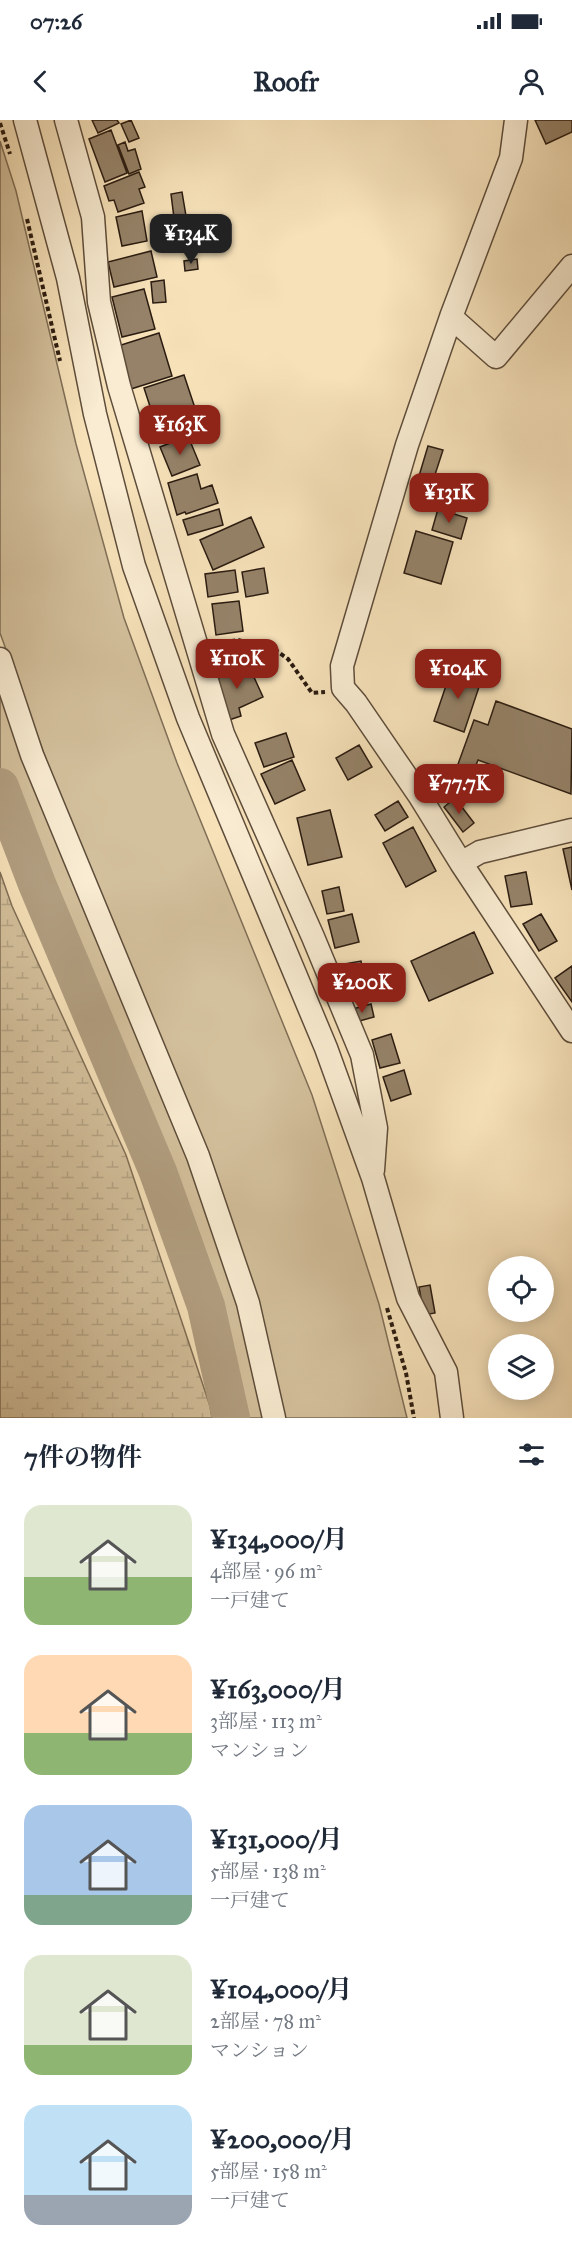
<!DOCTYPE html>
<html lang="ja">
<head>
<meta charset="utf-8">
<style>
  body { margin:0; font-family:"IM FELL Great Primer","Noto Serif JP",serif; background:#f6f6f7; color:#1f2937; height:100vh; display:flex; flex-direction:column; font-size:22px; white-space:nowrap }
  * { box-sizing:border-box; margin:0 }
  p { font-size:20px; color:#747a83 }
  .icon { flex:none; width:33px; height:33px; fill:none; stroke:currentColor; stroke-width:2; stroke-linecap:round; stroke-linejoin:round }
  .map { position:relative; height:1298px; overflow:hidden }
  .side { display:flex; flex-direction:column; background:#fff; flex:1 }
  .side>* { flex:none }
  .controls { position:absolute; left:488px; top:1136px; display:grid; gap:12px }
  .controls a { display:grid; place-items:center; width:66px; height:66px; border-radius:50%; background:#fff; box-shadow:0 3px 15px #0003; font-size:30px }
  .price { position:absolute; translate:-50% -51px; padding:0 14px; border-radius:12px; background:#8f2418; color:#fff; font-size:20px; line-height:39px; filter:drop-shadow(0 2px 3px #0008) }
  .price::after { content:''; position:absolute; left:50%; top:36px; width:18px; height:14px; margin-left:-9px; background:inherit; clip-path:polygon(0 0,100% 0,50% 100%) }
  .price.active { background:#222; color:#fff }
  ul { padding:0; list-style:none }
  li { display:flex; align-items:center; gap:18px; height:150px; padding:0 24px }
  li span { display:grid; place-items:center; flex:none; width:168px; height:120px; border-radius:18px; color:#555 }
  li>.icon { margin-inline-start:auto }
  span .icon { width:72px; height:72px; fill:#fffc; stroke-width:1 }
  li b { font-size:26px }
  h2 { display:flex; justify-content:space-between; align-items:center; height:72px; padding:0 24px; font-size:26px }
  .status { display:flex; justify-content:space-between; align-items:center; height:42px; padding:0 30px; background:#fff; direction:ltr }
  .status svg { height:16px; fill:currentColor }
  header { display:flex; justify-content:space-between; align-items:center; height:78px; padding:0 24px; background:#fff; font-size:27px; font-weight:700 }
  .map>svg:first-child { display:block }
</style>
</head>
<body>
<div class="status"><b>07:26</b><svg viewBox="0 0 49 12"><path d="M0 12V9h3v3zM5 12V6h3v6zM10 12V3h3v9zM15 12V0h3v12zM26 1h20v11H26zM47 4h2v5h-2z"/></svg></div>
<header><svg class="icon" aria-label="back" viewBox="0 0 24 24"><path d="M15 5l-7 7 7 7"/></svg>Roofr<svg class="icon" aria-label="person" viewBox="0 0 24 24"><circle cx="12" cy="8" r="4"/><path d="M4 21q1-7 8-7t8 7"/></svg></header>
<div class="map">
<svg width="572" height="1298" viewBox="0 0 572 1298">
  <defs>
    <pattern id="wetland-marsh" width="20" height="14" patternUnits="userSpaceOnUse" patternTransform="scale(1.5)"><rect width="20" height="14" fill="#d3c09c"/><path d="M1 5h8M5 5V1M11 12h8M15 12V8" fill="none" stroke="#b5a485"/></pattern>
  </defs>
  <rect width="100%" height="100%" fill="#f6e1b9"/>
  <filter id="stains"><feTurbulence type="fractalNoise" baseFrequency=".00333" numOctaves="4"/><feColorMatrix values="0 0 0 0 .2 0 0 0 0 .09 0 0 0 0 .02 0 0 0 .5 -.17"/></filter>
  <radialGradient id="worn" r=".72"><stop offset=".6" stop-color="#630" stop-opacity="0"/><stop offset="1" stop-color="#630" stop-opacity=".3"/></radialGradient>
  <path fill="#d3c09c" stroke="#7f6e56" stroke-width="1.5" d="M0,21L16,71L76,324L124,498L177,643L312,975L379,1184L407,1298H277L255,1190L73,713L0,513Z
    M0,569C43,674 86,779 129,885C183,1019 237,1155 266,1298H236L212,1189L157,1035L0,653Z"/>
  <path fill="url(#wetland-marsh)" stroke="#7f6e56" stroke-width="1.5" d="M0,752L12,786L126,1035L210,1286L212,1298H0Z"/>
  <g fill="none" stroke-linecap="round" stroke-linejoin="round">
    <path stroke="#b19e80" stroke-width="38" d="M0,667L37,764L158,1052L206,1186L231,1298"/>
  </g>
  <path fill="#958268" stroke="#2b1c11" stroke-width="1.5" d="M92,0H117L119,3L98,13Z
    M131,0L139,18L129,22L121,4Z
    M535,0H572V12L546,24Z
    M111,10L127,53L105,62L89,19Z
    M125,22L128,31L135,29L141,49L129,54L118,25Z
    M139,52L145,67L139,69L144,83L118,92L114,80L109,81L104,66Z
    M182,72L186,96L174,98L171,74Z
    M142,91L147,121L122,126L116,97Z
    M187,112L189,121L175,125L173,115Z
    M151,131L157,157L114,167L108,142Z
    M197,139L198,149L185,151L184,141Z
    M164,160L166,182L153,183L151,162Z
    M144,169L155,209L122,217L112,177Z
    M159,213L172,256L131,269L118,226Z
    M184,255L200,303L160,317L144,268Z
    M188,316L200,345L172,356L160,327Z
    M428,326L443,330L430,370L416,366Z
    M197,354L201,369L212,365L218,383L186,394L185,392L177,395L168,363Z
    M219,389L223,405L188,415L183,400Z
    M438,389L467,398L461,419L432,410Z
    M251,397L264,427L213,450L200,420Z
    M416,411L453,422L441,464L404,453Z
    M264,448L268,473L246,477L242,452Z
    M235,450L238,472L208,477L205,454Z
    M239,481L243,511L216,515L212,484Z
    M247,542L263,577L239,588L241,596L226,601L214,558Z
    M452,548L482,558L464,612L434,601Z
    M496,581L572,609L571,674L478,640L473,653L457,647L474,600L488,605Z
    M286,613L294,637L264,647L255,623Z
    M359,625L372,647L348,660L336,638Z
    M292,640L305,670L275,684L261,654Z
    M455,678L474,703L463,712L444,687Z
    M398,681L408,697L385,711L375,695Z
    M330,690L342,737L308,745L297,698Z
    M413,707L436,751L406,767L383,723Z
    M572,727V770L563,729Z
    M526,752L532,784L511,787L505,756Z
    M339,767L344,791L327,794L322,771Z
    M352,794L359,822L335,828L328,800Z
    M541,794L557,821L539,831L523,804Z
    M474,812L493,853L429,881L411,841Z
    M361,841L363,855L341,859L338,845Z
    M572,846V882L555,858Z
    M371,884L374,897L352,903L349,890Z
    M391,914L400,943L380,948L372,920Z
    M404,950L411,974L391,981L383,957Z
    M430,1165L435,1193L424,1195L419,1167Z"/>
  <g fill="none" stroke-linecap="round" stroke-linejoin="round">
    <defs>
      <path id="minor" d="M25,0L68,158L95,294L134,446L188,598L326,928L373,1058L408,1178L446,1252L452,1298
        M66,0L93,97L99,182L119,266L223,614L313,817L362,935L376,1008L373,1050
        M516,0L511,38L451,197L407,325L342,546L343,568L356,583L419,675L461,743L572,911
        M451,197L496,237L572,146
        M0,539L32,635L198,1036L248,1183L274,1298
        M461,743L480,732L572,710"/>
    </defs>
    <use href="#minor" stroke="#5e4d3b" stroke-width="25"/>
    <path stroke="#2b1c11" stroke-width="4" stroke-dasharray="4.5 3" stroke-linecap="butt" d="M0,3L10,34
      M27,99L60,241
      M216,524L238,520L274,529L288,539L312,573L325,572
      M387,1188L406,1253L414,1298"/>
    <use href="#minor" stroke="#f9ecd2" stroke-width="22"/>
  </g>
  <rect width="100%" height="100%" filter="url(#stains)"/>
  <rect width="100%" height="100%" fill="url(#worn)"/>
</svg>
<div class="controls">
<a><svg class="icon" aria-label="locate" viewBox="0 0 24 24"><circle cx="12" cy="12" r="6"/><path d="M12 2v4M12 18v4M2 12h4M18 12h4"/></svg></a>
<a><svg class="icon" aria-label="layers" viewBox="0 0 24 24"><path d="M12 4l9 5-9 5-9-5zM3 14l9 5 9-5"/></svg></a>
</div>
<b class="price active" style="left:191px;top:145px">¥134K</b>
<b class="price" style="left:180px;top:336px">¥163K</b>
<b class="price" style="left:449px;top:404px">¥131K</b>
<b class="price" style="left:237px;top:570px">¥110K</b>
<b class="price" style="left:458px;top:580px">¥104K</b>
<b class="price" style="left:459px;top:695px">¥77.7K</b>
<b class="price" style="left:362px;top:894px">¥200K</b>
</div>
<section class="side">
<h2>7件の物件<svg class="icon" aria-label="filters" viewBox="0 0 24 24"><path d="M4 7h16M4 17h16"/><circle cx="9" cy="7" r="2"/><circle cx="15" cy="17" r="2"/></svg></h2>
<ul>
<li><span style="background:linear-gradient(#dfe7d0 60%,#8fb573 0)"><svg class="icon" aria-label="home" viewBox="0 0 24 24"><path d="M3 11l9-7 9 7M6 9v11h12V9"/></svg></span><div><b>¥134,000/月</b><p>4部屋 · 96 m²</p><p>一戸建て</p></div></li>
<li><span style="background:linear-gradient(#ffd9b3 65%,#8fb573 0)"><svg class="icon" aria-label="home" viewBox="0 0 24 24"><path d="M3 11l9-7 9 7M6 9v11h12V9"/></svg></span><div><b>¥163,000/月</b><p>3部屋 · 113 m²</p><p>マンション</p></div></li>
<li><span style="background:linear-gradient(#a9c7e8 75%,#7fa58c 0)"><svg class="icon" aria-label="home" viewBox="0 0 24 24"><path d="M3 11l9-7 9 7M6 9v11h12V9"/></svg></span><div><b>¥131,000/月</b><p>5部屋 · 138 m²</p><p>一戸建て</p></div></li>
<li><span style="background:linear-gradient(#dfe7d0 75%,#8fb573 0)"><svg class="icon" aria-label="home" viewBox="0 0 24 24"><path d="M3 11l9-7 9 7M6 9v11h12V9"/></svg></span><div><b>¥104,000/月</b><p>2部屋 · 78 m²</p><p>マンション</p></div></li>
<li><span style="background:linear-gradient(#bfe0f5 75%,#9aa5b1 0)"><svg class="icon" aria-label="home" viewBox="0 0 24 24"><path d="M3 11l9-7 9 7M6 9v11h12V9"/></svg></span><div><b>¥200,000/月</b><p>5部屋 · 158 m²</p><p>一戸建て</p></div></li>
</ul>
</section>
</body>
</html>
